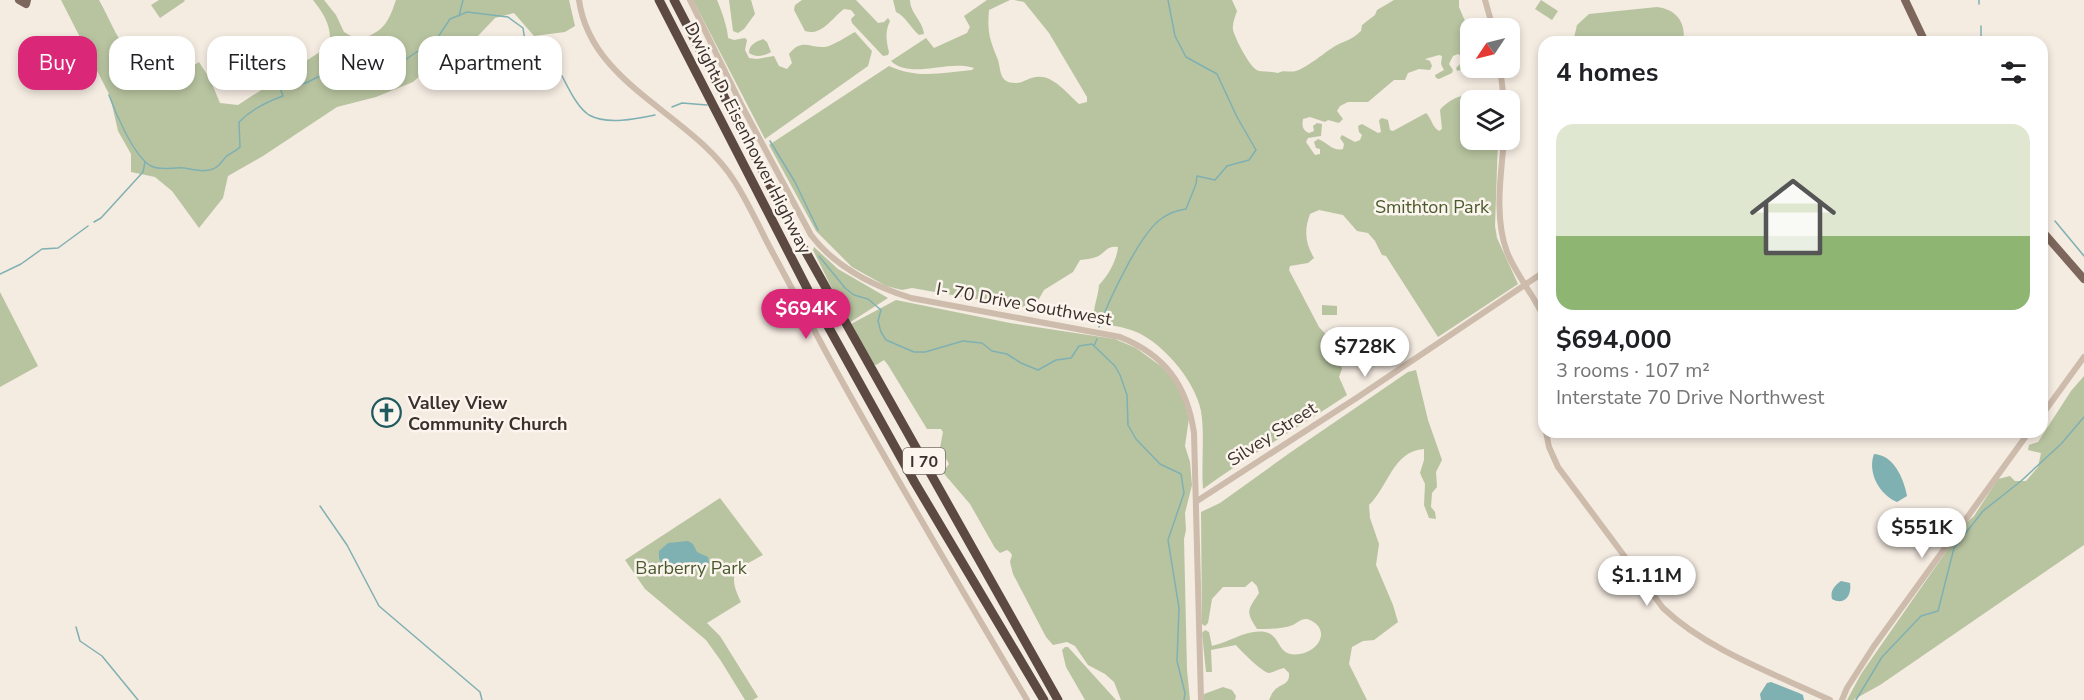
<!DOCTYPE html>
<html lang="en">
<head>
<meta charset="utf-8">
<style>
  body { margin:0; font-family:"Nunito Sans",sans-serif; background:#f6f6f6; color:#202124; height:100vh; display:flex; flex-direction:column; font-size:22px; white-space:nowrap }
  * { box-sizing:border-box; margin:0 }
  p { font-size:20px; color:#757577 }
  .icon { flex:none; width:33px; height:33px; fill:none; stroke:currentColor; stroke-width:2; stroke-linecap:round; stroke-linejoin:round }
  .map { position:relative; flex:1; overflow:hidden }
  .details { position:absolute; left:1538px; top:36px; width:510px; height:402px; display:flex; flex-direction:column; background:#fff; border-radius:18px; box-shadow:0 3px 9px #0003 }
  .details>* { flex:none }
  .guide { position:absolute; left:18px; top:36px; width:570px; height:54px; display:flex; gap:12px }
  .needle { width:39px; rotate:235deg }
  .fabs { position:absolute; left:1460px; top:18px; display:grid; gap:12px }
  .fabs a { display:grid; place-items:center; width:60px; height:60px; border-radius:12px; background:#fff; box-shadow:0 3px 9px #0003; font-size:30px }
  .price { position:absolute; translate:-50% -51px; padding:0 14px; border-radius:21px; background:#fff; color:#222; font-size:20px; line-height:39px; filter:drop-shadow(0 2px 3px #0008) }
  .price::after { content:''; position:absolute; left:50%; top:36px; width:18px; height:14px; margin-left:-9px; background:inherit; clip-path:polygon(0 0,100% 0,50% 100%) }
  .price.current { background:#db2777; color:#fff }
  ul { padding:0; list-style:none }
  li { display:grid; align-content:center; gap:12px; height:318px; padding:0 18px }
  li span { display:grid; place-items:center; height:186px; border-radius:18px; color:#555 }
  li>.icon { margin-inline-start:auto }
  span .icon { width:108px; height:108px; fill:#fffc; stroke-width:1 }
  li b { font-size:26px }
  h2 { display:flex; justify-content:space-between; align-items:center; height:72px; padding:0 18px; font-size:26px }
  .tag { padding:0 21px; border-radius:18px; background:#fff; box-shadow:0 3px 9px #0003; font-size:21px; line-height:54px }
  .tag.current { background:#db2777; color:#fff }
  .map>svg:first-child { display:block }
</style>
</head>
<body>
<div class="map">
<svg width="2084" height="700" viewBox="0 0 2084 700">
  <rect width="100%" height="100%" fill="#f4ebe1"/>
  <path fill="#b8c4a0" d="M61,0H99C114,26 133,83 170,77C179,76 191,67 199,62L210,79L220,103L238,105L329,46C333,28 324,14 313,0H324L336,15L344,32L358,40C383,32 388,24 396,0H569L575,26L565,32L534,36L514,13L495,18L477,37L443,55L413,82L376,97L337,107L263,156L228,176L223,198L199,228L172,191L155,177L131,172V154L118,131L110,96Z
    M159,0H184L185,1L160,18L151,5Z
    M693,0H717C721,9 728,29 728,38L734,40L745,38L747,40L745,50L749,58L757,59L774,56L779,66L787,69L792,63L789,54C802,38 809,48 825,47C833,46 847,36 855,32L872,51L868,66L765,139Z
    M729,0H751L755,14L744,29L738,33L733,31Z
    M802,0H856L878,23L884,22L888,18L890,21C885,31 886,40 889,52L888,55L883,56L852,23L851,19L855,15L851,10L844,9C833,17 821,37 805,31L794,10L795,5Z
    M893,0H910C910,13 923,21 924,34L919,35C910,27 906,17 896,12Z
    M987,0H1010L989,10C987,34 990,39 998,60C1001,70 999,83 1015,83C1025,83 1031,75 1042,77C1055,78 1069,95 1079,104L1087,102V97L1049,33L1024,2L1014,0H1232L1237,11C1235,17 1232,24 1233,30C1235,38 1250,69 1259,71C1265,72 1271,71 1278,73C1284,69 1289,73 1296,71C1306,68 1323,54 1332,48C1342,41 1351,41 1361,31L1362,25L1375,15L1377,10L1394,0H1459V7L1470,33V49H1468L1470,52V67L1457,71L1456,68L1463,61V57L1458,54L1453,56L1449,64L1453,70L1452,73L1439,79L1436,78L1435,75L1444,70L1441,64L1442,56L1439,55L1425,59L1430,61L1432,66L1430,70L1419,69L1408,73L1405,80H1394L1368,102H1348L1340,106L1337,111L1343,119L1339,123L1328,120L1325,122L1310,117L1303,119C1302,125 1302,130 1309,133L1314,131L1313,126L1317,123L1322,124L1321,136L1308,138L1306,142L1315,155L1320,154V149L1316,148L1314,142L1318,139C1327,142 1333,152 1343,149L1344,144L1340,138L1342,135L1355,142L1360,140L1362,135L1359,132L1358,126L1362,124L1378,133L1381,132L1379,120L1382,118L1388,120L1390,130L1393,131L1426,113C1432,119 1432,127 1439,131L1442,129L1440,110C1445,103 1459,94 1468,96L1470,103V140H1498L1495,226L1497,238L1518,284L1438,337L1386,256L1382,255L1375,241L1368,233L1357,231L1343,215L1319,210L1310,214C1304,230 1305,243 1314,258L1308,263L1290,266L1289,270L1319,327L1330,339L1332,352L1339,360L1342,369L1339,377L1347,395C1300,427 1249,455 1203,489C1201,463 1205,436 1201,411C1195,380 1160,339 1131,330C1120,326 1107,325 1095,322C1092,306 1098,300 1099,285C1108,276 1117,260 1118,247C1106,245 1105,254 1096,257C1091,259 1085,259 1080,260L1073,272L1044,290L1036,304L1021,307L912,288L902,290L886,286L852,267L816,231L769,145L889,66C917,79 942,73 972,70L974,68C948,59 911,80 891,61L926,38L934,48L967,33L970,27L964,16Z
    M1541,0L1558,11L1552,20L1535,9Z
    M1657,7C1676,9 1687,23 1683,42H1573L1577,25L1589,14Z
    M763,39L767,42L771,52C764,56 756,58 749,53C749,45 755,42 763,39Z
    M814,247L838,269L888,298L849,323L813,250Z
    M0,292L38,366L0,387Z
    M896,300L1010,323L1115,339L1136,348L1162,367L1176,383L1186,403L1189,418L1185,446L1190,462L1192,485L1185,513L1186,530L1184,539L1187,670L1190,700H1121L1114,682L1105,674L1088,665L1075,646L1067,642L1053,645L1046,637L1013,574L1010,562L1012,555L1010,552L1007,550L1000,553L995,548L970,504L940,469L946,468L949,464L940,448L943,432L941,429H927L888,365L884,360L876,365L873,364L851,324Z
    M1322,305L1337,306V315H1322Z
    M1416,370L1428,420L1442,460L1436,472L1437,487L1432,493L1431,507L1435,512L1436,519L1429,518L1424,505L1425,484L1420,473L1424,460V449C1393,451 1388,487 1369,505L1370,518L1379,544L1376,565L1393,605L1398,622L1374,640L1363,641L1352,647L1349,664L1367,700H1269C1270,698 1272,692 1274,691C1280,683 1290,686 1289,673L1284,668C1279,669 1274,672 1269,673C1263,673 1240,650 1236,645L1211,650L1212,672H1206L1202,633L1205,630L1209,632L1212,646C1230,642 1247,629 1265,632C1282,635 1276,658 1300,654C1319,651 1331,630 1310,620C1303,617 1299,622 1293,625C1282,629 1269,629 1257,629C1245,611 1248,610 1259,593L1257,586L1252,581L1245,587H1223L1212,599L1208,623L1205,626L1202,624L1201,512L1220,503L1291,452L1408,372Z
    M2084,376V545L1880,685L1853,700H1847L1861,674L1966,523L1974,516L1998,479L2010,476L2015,481H2026L2038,467L2041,453L2028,450L2029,445L2038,442L2071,391Z
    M720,498L763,555C736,570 726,571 741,602L707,623L720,636L758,697L753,700H745L721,661L706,640L645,589L625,560Z
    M1065,647H1068L1116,700H1085L1066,667L1062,650Z
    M1223,687L1232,690L1236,696L1235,700H1204V694Z"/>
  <path fill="#7fb0b2" d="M1874,454C1894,455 1904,479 1907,496L1897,502C1880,495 1867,473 1874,454Z
    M688,541L693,544L697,552L708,557L709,563L705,567C698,568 693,573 687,574C671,576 657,568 659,551L668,543Z
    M1841,581L1850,583C1852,595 1845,606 1832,599C1830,591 1834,586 1841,581Z
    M1771,682L1799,693L1803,695L1804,700H1761L1760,694L1767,683Z"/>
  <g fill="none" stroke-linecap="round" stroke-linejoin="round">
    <path stroke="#7fb0b2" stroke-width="1.5" d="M1979,0V4
      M459,16L463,0
      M1981,26V42
      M528,57L531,65L562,76C569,89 577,107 589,115C607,125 636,119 655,115
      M109,95C115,112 134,157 151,166C160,171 173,167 184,168C195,170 210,174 219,165C222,162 225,157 228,155C233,152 236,151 240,147L239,122C252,109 266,102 283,96L280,88L285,82C308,88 305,81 325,74C346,68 367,76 388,72L438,37L450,19L467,12L508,17L523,28L525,41
      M672,107L682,103L707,105
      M770,141L795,182L818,230
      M2055,221L2084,256
      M94,222L101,218L143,172L145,162
      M819,256L845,288L854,295L868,299L881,310L878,321L881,332L886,340L914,352H925L963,341L982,343L992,351L1007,354L1021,363L1038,370L1056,360L1071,358L1079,346L1092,344L1115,366L1120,375L1127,395L1128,425L1136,439L1160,464L1181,474L1184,493L1168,540L1179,608L1177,661L1185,693L1184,700
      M0,274L21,264L42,249L58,248L88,226
      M1099,327C1108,302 1140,233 1161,219C1168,214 1177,210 1186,209L1196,184L1197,176L1215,180L1227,166L1249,160L1256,150L1237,117L1217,74L1186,57L1175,36L1168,0
      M1094,346L1097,339
      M320,506L347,545L379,606L480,692L482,700
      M76,627L80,641L102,656L138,700
      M1856,700L1882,657L1921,616L1938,611L1954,548L1983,511L2021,481L2061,444L2084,417"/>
    <path stroke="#cdbbac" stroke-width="6" d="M579,0C591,86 693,114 735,182C747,201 757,222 767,242C787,279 807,317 827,354C891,471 959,585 1027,700
      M690,0L742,106L811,235C836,268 873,286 911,298L1120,337C1165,355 1187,385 1194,433L1201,700
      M1485,0L1493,28
      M1500,68L1504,100
      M1504,140C1501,175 1494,217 1507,252C1516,275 1534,295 1544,318
      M2042,415L2084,357
      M1546,432L1549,447L1558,467L1663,608C1707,650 1775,674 1830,700
      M1197,501L1358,397L1544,272
      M1842,700L1847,688L1874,646L2029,432"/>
    <path stroke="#7d675c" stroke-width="8" d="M19,0L26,4L27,0
      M1905,0L1925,42
      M2042,231L2084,279"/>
    <path stroke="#5c4a42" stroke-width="9" d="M659,0L809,292L915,483L1044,700
      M674,0L789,222L1058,700"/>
  </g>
  <defs>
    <symbol id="church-ring" viewBox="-11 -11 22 22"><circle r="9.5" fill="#fbf5ee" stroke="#1f5a5e" stroke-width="1.5"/><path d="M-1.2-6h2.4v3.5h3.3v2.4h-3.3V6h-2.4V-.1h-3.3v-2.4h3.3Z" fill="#1f5a5e"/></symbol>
  </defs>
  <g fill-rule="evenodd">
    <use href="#church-ring" x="370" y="396" width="33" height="33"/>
  </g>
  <g text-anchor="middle" stroke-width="5" stroke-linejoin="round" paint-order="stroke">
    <rect fill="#fbf5ee" stroke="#756b66" stroke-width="1.5" x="903" y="448" width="42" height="26" rx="4.5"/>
    <g font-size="16" font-weight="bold" fill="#3b302b">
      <text x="924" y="467">I 70</text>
    </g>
    <g font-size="18" fill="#3b302b" stroke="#fbf5ee">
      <text transform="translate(748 138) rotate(63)" y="6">Dwight D. Eisenhower Highway</text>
      <text transform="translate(1024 304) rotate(10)" y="6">I- 70 Drive Southwest</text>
      <text transform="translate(1272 434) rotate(-33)" y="6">Silvey Street</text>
    </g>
    <g font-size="18" fill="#4a5a2e" stroke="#fbf5ee">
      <text x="1432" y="213">Smithton Park</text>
      <text x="691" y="574">Barberry Park</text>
    </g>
    <g font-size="18" font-weight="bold" fill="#3b302b" stroke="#fbf5ee" text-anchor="start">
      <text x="408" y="409">Valley View<tspan x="408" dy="21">Community Church</tspan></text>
    </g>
  </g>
</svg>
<div class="fabs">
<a><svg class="needle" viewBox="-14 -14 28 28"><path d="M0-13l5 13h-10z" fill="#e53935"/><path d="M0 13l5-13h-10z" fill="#757577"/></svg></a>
<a><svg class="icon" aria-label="layers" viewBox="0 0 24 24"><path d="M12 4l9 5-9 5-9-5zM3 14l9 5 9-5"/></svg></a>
</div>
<b class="price current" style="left:806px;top:340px">$694K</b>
<b class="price" style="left:1365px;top:378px">$728K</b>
<b class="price" style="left:1922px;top:559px">$551K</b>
<b class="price" style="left:1647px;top:607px">$1.11M</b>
<div class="guide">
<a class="tag current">Buy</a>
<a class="tag">Rent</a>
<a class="tag">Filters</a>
<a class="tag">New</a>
<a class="tag">Apartment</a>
</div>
<section class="details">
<h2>4 homes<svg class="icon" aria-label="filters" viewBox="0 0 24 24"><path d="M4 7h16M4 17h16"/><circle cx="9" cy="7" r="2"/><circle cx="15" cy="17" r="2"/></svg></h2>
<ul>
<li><span style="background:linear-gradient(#dfe7d0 60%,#8fb573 0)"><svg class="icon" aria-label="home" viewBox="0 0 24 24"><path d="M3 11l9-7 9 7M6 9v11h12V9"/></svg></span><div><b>$694,000</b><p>3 rooms · 107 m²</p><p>Interstate 70 Drive Northwest</p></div></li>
</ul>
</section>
</div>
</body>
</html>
